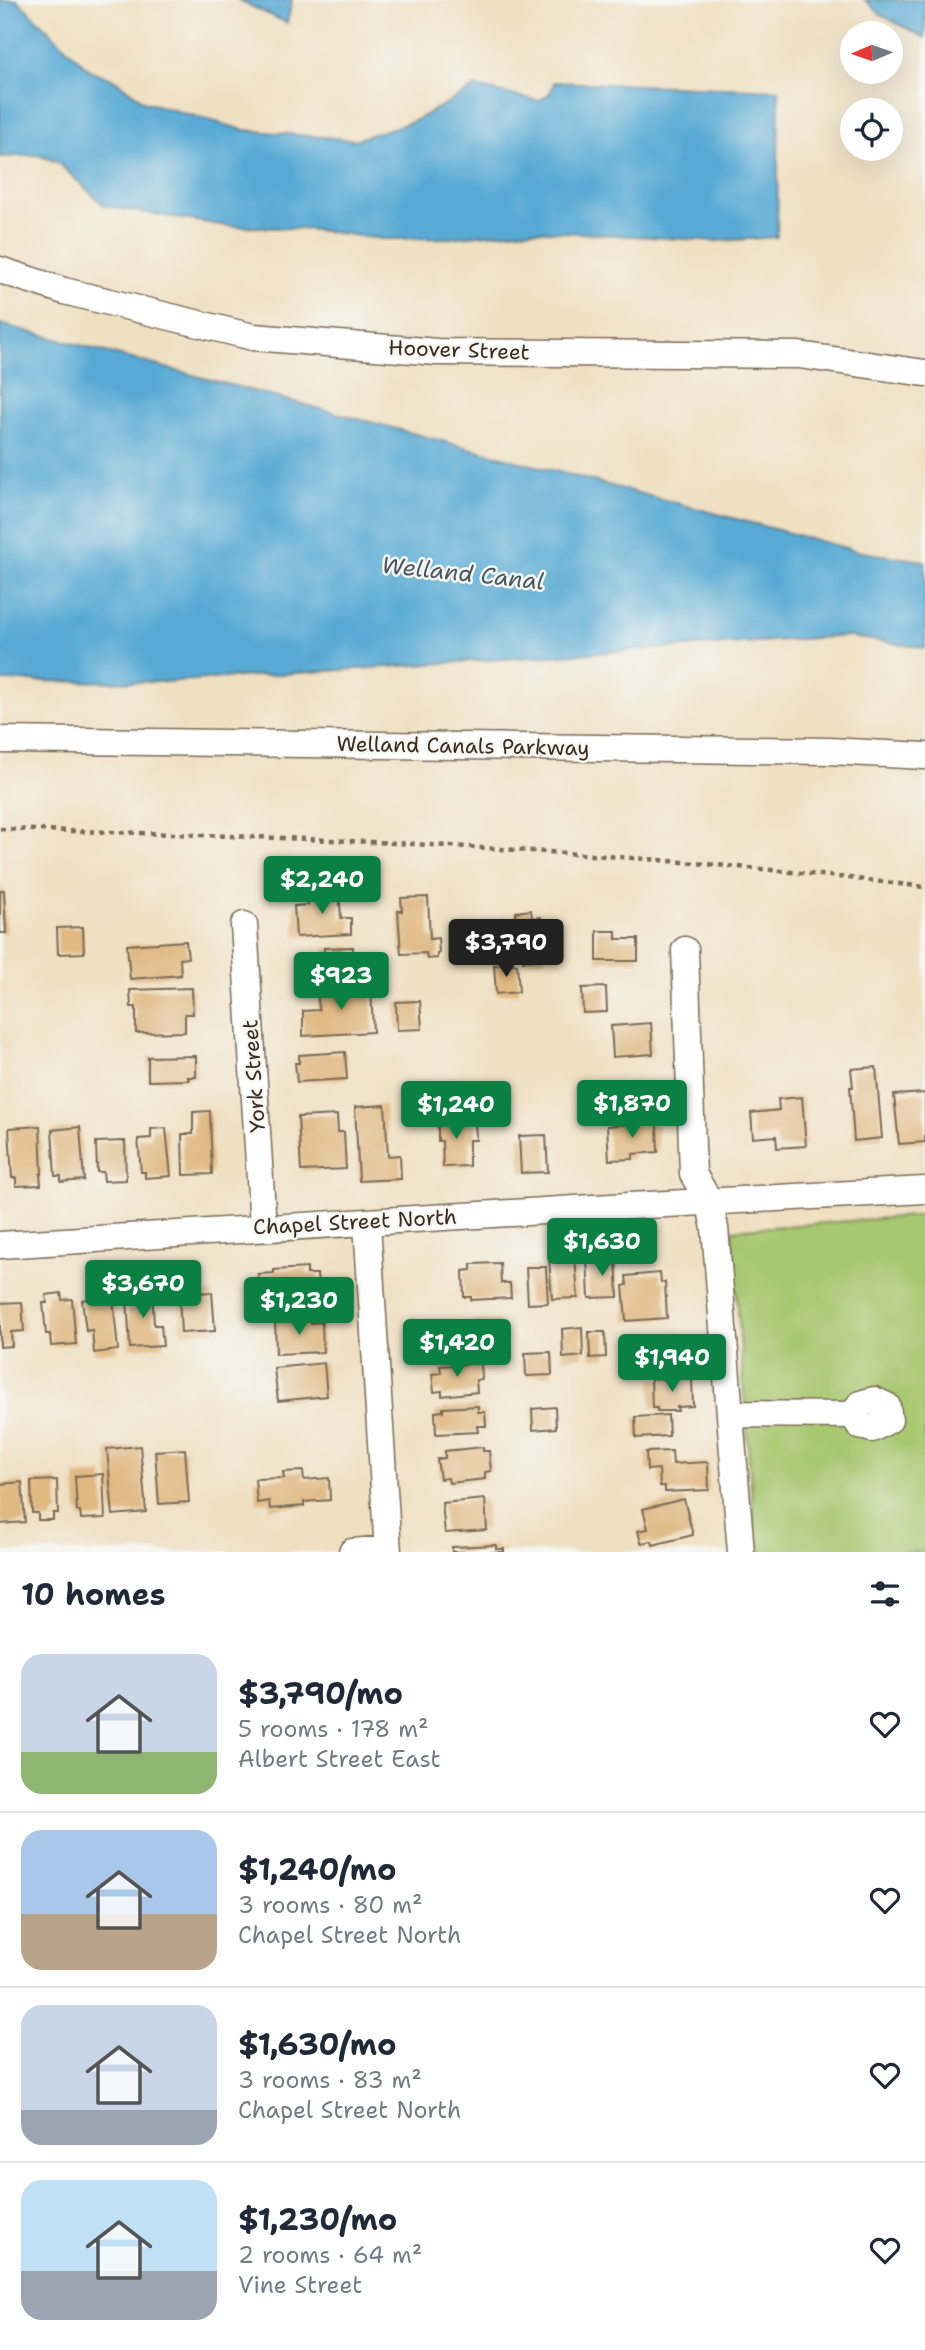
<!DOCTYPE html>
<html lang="en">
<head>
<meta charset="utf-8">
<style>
  body { margin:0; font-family:"Shantell Sans",sans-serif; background:#f2f2f3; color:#1f2937; height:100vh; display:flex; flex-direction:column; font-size:26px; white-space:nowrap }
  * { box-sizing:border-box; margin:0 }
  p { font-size:23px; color:#747a83 }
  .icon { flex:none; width:38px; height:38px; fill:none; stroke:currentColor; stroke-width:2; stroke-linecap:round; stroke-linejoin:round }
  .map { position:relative; height:1552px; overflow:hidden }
  .side { display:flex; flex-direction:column; background:#fff; flex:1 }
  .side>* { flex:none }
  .needle { width:46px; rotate:268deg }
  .fabs { position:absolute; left:840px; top:21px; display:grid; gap:14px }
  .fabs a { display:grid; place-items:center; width:63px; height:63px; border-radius:50%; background:#fff; box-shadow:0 7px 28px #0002; font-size:35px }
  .price { position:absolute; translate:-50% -60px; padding:0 16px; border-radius:7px; background:#0b8043; color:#fff; font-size:23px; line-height:46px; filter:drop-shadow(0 2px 4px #0008) }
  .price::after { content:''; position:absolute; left:50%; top:42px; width:21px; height:16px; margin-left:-10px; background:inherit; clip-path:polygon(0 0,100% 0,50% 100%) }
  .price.selected { background:#222; color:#fff }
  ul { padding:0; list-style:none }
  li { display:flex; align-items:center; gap:21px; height:175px; padding:0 21px }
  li+li { border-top:2px solid #e0e1e3 }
  li span { display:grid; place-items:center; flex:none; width:196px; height:140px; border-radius:21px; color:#555 }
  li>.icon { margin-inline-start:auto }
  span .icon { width:84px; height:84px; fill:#fffc; stroke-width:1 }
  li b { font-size:30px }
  h2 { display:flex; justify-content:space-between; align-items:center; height:84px; padding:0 21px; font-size:30px }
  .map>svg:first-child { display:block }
</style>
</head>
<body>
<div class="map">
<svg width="925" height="1552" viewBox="0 0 925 1552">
  <rect width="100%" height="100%" fill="#f6f6f2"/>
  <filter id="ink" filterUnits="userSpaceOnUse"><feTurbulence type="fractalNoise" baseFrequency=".0143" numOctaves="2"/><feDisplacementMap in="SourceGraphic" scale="14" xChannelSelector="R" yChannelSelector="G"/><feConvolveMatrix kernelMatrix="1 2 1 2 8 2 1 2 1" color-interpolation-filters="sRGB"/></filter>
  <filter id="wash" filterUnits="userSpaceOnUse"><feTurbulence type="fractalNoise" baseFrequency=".00686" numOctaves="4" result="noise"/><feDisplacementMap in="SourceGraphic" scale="28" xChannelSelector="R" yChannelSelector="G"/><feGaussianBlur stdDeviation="1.57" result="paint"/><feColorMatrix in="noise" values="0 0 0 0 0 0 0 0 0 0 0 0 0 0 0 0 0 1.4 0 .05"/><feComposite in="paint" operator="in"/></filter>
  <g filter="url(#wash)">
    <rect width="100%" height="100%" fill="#efe0c2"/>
    <path fill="#a7c76f" stroke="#717846" stroke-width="2" d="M925,1215V1552H756L732,1230Z"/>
    <path fill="#59aad4" stroke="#4a6a79" stroke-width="2" d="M0,0H17L89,70L115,80L145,102L244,130L355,140L414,121L476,87L539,101L550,93L554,82L779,90L777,237L717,241L530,230L449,238L382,239L308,229L227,226L105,206L57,162L38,155L0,157Z
      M238,0H292L287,23Z
      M865,0H925V38L881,15Z
      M0,324L861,552L925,561V648L845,636L164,682L0,681Z"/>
    <g id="blocks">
      <path fill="#e0b881" d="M339,889L341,918H351V934L296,937L294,906L308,905V900H316V890Z
        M0,890H4L6,933H0Z
        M428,897L430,939L438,938L439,953H437V958L427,959L426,953L401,954L398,911H402L401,898Z
        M531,910L532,918L541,917L545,959L523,961V953L509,954L506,919L516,918V912Z
        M83,927L84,953L58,954L57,928Z
        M597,931H616V939H638V961H597Z
        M186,941L188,958L180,959L181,975L130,979L127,945Z
        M353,947L354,977L325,979L324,948Z
        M517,964L519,992L496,994L494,965Z
        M371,985L373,1032L303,1036V1011L319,1010L317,988Z
        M606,987L607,1012L583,1013L582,988Z
        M192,988L193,1014H185V1032L136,1033V1007H131L130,990Z
        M420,1001L422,1029L397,1030L396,1002Z
        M651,1023L653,1054L613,1057L611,1026Z
        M345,1052L347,1079L297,1082L295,1063H299V1055Z
        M196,1056V1077H188L189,1080L148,1081V1057Z
        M876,1067L882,1138L854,1141L850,1087H853L851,1069Z
        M925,1093V1142L899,1144L894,1095Z
        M802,1097L806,1146L777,1148L776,1136L753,1138L751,1113L779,1110L778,1099Z
        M385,1105L388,1156L400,1155L401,1179L359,1181L355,1107Z
        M210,1111L212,1174L183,1175L182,1134H193V1112Z
        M337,1115L338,1132H344L346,1169L301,1171L298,1117Z
        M475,1120L476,1140H469V1166L443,1167L442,1141H438V1121Z
        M657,1123L658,1152L633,1154V1159L609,1160L607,1126Z
        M40,1126L42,1174H40L41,1185L16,1186V1178H12L9,1128Z
        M80,1127L84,1180L61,1182V1176H55L52,1130Z
        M166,1128L171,1176L145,1178V1172H141L138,1139L151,1138V1129Z
        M546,1135L548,1172L521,1173L519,1136Z
        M125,1141L126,1180L104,1181L103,1172H97L96,1142Z
        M575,1256L578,1298L552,1299L549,1258Z
        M616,1257L618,1297L589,1298L587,1258Z
        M500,1263L501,1283H510L511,1298L471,1300V1297H464L463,1271L471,1270V1264Z
        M526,1267H546L548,1303L528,1304Z
        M307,1268V1274H317L319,1298L260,1302L258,1274L274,1273V1270Z
        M660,1273L661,1282H665L667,1318L626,1321L623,1286L627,1285L626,1276Z
        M152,1287L154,1325H161L163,1346L130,1348L127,1299L135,1298L134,1288Z
        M112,1289L118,1350L94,1353L92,1330L86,1331L82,1300L95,1298L94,1291Z
        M212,1292L215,1331L181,1333L179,1294Z
        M61,1293L62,1300L72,1299L76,1344L51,1346L50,1334H46L43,1303H47L46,1295Z
        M22,1302L24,1331L11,1332L12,1346L0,1347V1303Z
        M311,1319V1323L322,1322L323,1352L276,1354L275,1321Z
        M499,1320L500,1350L440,1353L438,1327H446V1322Z
        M582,1327L583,1356L563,1358L562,1329Z
        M589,1332H605L606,1357L590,1358Z
        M551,1352L552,1375L526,1376L525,1353Z
        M324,1363L327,1396L278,1401L274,1368Z
        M481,1363L482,1379L476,1380L477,1392L442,1396V1391L434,1392L432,1374L441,1373L440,1366Z
        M692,1378L693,1406L677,1407L678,1411H657V1408H652L651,1379Z
        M478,1406V1412H485L486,1426H477L478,1432L436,1434L435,1412L443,1411V1408Z
        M555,1407L556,1428L533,1430L532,1409Z
        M668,1415L669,1436L636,1438L635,1417Z
        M140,1446L146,1512L113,1515L107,1449Z
        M483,1447V1451H489L491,1471L485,1472V1479L449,1483L448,1478L440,1479L437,1459L445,1458V1451Z
        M185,1449L189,1502L159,1504L155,1451Z
        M672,1451L673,1464L708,1462L709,1490L665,1492V1486H660L659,1469L647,1470L646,1452Z
        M303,1471L304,1480L329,1478L330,1500L304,1502V1506L270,1509L269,1501L257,1503L255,1479L284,1478L283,1472Z
        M103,1474L105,1518L81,1519L80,1511H77L75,1476Z
        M57,1480L58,1513H53V1520H38V1513H32L31,1481Z
        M22,1482L25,1522L0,1524V1484Z
        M485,1499L487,1530L445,1533L442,1503Z
        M684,1499L693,1535L653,1545L652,1541L641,1543L638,1531L648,1529L643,1509Z
        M496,1545V1549H504V1552H452V1547Z"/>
    </g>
  </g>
  <g filter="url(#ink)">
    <use href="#blocks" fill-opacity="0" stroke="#7a6a57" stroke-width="2"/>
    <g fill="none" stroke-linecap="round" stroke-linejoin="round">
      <defs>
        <path id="minor" d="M0,270L64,291L253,337L437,352L799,355L925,373
          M0,740L829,751L925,756
          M244,925L263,1227
          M685,950L693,1174L709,1201L715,1228L741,1552
          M367,1223L388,1552
          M0,1245L575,1209L925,1190
          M731,1414L853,1415L860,1404L874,1400L887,1406L889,1420L872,1429L860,1426L853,1415
          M352,1552L387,1549"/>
      </defs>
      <use href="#minor" stroke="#7a6a57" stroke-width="29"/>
      <path stroke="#7a6a57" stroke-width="4.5" stroke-dasharray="5 5" stroke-linecap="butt" d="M0,829C309,837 618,849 925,887"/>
      <use href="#minor" stroke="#fff" stroke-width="26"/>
    </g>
  </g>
  <g text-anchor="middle" stroke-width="5" stroke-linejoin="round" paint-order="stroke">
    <g font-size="21" fill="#3b2a1e" stroke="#f6f6f2">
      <text transform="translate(459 350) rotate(2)" y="7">Hoover Street</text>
      <text transform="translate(463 746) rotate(1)" y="7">Welland Canals Parkway</text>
      <text transform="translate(254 1076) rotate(-94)" y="7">York Street</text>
      <text transform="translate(355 1222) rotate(-3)" y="7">Chapel Street North</text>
    </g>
    <g font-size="23" font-style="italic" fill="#46575e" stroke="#f6f6f2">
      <text transform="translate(463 573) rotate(6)" y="8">Welland Canal</text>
    </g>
  </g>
</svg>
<div class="fabs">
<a><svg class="needle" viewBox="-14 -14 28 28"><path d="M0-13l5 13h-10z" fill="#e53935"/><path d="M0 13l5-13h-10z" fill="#747a83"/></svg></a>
<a><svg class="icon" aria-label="locate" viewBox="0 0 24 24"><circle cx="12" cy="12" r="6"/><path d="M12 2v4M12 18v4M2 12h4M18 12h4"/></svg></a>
</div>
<b class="price" style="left:322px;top:916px">$2,240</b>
<b class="price selected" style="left:506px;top:979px">$3,790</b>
<b class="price" style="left:341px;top:1012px">$923</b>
<b class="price" style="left:632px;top:1140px">$1,870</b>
<b class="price" style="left:456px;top:1141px">$1,240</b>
<b class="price" style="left:602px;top:1278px">$1,630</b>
<b class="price" style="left:143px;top:1320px">$3,670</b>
<b class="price" style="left:299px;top:1337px">$1,230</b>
<b class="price" style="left:457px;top:1379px">$1,420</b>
<b class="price" style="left:672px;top:1394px">$1,940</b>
</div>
<section class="side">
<h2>10 homes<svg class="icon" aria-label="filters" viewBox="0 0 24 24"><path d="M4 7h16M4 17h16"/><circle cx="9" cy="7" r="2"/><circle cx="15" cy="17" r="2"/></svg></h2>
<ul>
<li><span style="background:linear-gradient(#c9d6e8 70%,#8fb573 0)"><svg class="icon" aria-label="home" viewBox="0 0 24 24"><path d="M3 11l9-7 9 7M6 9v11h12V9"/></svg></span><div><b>$3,790/mo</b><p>5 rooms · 178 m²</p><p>Albert Street East</p></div><svg class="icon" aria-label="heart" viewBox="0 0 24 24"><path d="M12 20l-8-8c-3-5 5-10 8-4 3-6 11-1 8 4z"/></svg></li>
<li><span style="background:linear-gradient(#a9c7e8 60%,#b9a48a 0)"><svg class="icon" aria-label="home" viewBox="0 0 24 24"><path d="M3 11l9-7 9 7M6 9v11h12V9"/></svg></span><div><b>$1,240/mo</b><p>3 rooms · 80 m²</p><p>Chapel Street North</p></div><svg class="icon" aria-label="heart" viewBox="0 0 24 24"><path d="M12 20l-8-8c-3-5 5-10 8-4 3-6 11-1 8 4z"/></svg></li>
<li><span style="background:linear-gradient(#c9d6e8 75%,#9aa5b1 0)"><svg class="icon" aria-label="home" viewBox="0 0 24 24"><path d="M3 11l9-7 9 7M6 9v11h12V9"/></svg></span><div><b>$1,630/mo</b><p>3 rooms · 83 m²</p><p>Chapel Street North</p></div><svg class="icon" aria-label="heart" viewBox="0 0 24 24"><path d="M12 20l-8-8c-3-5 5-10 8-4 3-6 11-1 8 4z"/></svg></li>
<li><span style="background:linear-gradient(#bfe0f5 65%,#9aa5b1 0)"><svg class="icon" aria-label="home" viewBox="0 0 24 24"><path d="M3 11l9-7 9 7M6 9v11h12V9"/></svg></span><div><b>$1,230/mo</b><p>2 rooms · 64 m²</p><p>Vine Street</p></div><svg class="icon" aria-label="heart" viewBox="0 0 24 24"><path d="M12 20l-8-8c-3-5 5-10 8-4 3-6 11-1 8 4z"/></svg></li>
</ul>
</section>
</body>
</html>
